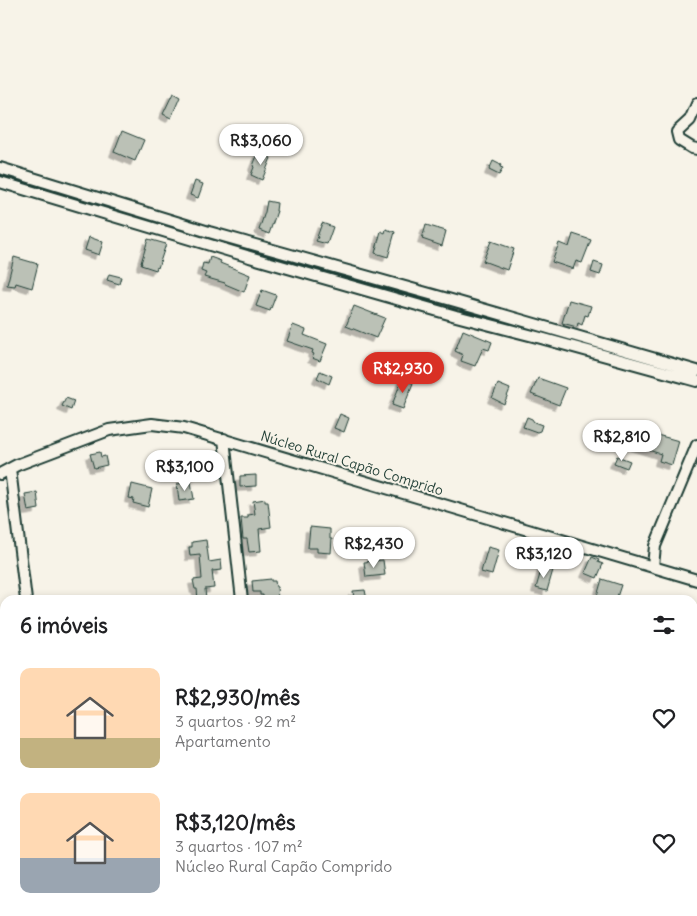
<!DOCTYPE html>
<html lang="pt">
<head>
<meta charset="utf-8">
<style>
  body { margin:0; font-family:Delius,sans-serif; background:#f2f2f2; color:#202124; height:100vh; display:flex; flex-direction:column; font-size:19px; white-space:nowrap }
  * { box-sizing:border-box; margin:0 }
  p { font-size:16px; color:#757577 }
  .icon { flex:none; width:28px; height:28px; fill:none; stroke:currentColor; stroke-width:2; stroke-linecap:round; stroke-linejoin:round }
  .map { position:relative; flex:1; overflow:hidden }
  .details { position:absolute; left:0px; top:595px; width:698px; height:321px; display:flex; flex-direction:column; background:#fff; border-radius:15px 15px 0 0; box-shadow:0 2px 8px #0003 }
  .details>* { flex:none }
  .price { position:absolute; translate:-50% -42px; padding:0 11px; border-radius:18px; background:#fff; color:#222; font-size:16px; line-height:32px; filter:drop-shadow(0 1px 2px #0008) }
  .price::after { content:''; position:absolute; left:50%; top:30px; width:15px; height:11px; margin-left:-8px; background:inherit; clip-path:polygon(0 0,100% 0,50% 100%) }
  .price.current { background:#d93025; color:#fff }
  ul { padding:0; list-style:none }
  li { display:flex; align-items:center; gap:15px; height:125px; padding:0 20px }
  li span { display:grid; place-items:center; flex:none; width:140px; height:100px; border-radius:10px; color:#555 }
  li>.icon { margin-inline-start:auto }
  span .icon { width:60px; height:60px; fill:#fffc; stroke-width:1 }
  li b { font-size:21px }
  h2 { display:flex; justify-content:space-between; align-items:center; height:60px; padding:0 20px; font-size:21px }
  .map>svg:first-child { display:block }
</style>
</head>
<body>
<div class="map">
<svg width="697" height="916" viewBox="0 0 697 916">
  <defs>
    <filter id="shadow"><feDropShadow dx="-4.5" dy="4.5" stdDeviation="0" flood-color="#0004"/></filter>
  </defs>
  <rect width="100%" height="100%" fill="#f7f3e8"/>
  <filter id="ink" filterUnits="userSpaceOnUse"><feTurbulence type="fractalNoise" baseFrequency=".02" numOctaves="2"/><feDisplacementMap in="SourceGraphic" scale="10" xChannelSelector="R" yChannelSelector="G"/><feConvolveMatrix kernelMatrix="1 2 1 2 8 2 1 2 1" color-interpolation-filters="sRGB"/></filter>
  <g filter="url(#ink)">
    <path fill="#d3d5ca" stroke="#79897f" d="M693,632L697,633V916H0V855L5,857V911H692Z"/>
    <path fill="#bbc1b6" stroke="#1f3d34" filter="url(#shadow)" d="M173,93L180,97L171,118L163,114Z
      M122,131L144,140L135,161L114,152Z
      M258,153L271,158L262,180L251,175L254,167L253,166Z
      M493,161L501,165L500,167L503,168L499,175L489,170Z
      M195,181L203,184L198,198L190,195Z
      M267,201L277,203L276,211H277L269,234L259,230L265,212Z
      M322,223L333,227L327,244L316,241L318,237H317Z
      M426,225L446,231L442,246L422,239Z
      M386,229L395,232L388,257L375,253L381,231L385,233Z
      M573,234L591,240L582,263L576,261L573,269L552,262L559,243L569,247Z
      M89,237L103,242L99,255L85,250Z
      M148,239L166,244L158,268L157,267L156,270L141,265L142,263H141Z
      M491,241L514,249L507,270L483,261Z
      M14,257L38,264L32,288L16,283L15,286L7,285Z
      M210,257L221,261L220,263L250,275L244,292L225,284V283L204,277L206,273L201,271L203,263L208,264Z
      M594,262L603,265L600,275L591,272Z
      M109,274L121,277L119,284L107,280Z
      M262,290L276,295L270,311L256,306Z
      M569,300L591,306L588,316L585,315L582,325L578,323L577,327L562,323Z
      M354,306L385,318L376,338L346,326Z
      M293,325L306,330L304,335L327,344L320,361L312,358L314,354L312,353L313,350L287,341Z
      M463,330L492,342L489,350L483,348L475,366L461,361L463,355L455,351Z
      M320,371L332,376L329,384L317,378Z
      M538,378L566,388L559,405L531,394Z
      M402,379L413,383L403,409L392,405Z
      M498,384L510,389L504,404L492,398Z
      M66,398L74,401L71,410L62,406Z
      M340,414L349,418L344,432L334,428Z
      M527,417L532,419L534,422L542,425L540,431L537,432L523,427Z
      M639,430L679,441L672,465L659,461L661,454L635,446Z
      M100,452L101,457L105,456L107,465L94,468L90,454Z
      M617,456L630,461L627,468L614,463Z
      M256,475V486L240,487V476Z
      M191,482L194,499L179,501L177,484Z
      M132,484L152,489L148,507L133,503L134,499L129,498Z
      M37,492L39,509L28,511L25,494Z
      M265,499V502H268L271,527L259,529L261,551L249,552L247,539H243L241,518H248V515L255,514L253,501Z
      M310,527L330,529V539H332L331,553L317,552V548H308Z
      M206,540L209,562L221,560L222,570L212,571L214,588L205,589L206,600H198L197,589H195L193,580L202,579L200,555L190,556L189,547H192V542Z
      M488,547L499,550L492,575L481,572Z
      M592,557L599,560L598,562L603,564L597,578L585,573Z
      M383,560L385,575L366,577L364,562Z
      M542,567L553,570L547,591L536,588Z
      M271,579V581H275L276,587H277L278,599L263,600V595H260V592H253L252,581Z
      M602,579L621,585L616,600H596Z
      M365,590L367,600H354L353,591Z"/>
    <g fill="none" stroke-linecap="round" stroke-linejoin="round">
      <defs>
        <path id="street" d="M697,104L690,120L677,132L679,140L692,148L697,149
          M0,168L209,232L455,301L697,371
          M0,182L253,258L456,316L541,338L697,381
          M224,439L242,600
          M10,469L26,600
          M0,474L17,465L109,430L152,424L184,428L697,580
          M653,566L655,546L697,445
          M0,695H5
          M692,857L697,856
          M163,916L205,911"/>
      </defs>
      <use href="#street" stroke="#1f3d34" stroke-width="14"/>
      <use href="#street" stroke="#f7f3e8" stroke-width="10"/>
    </g>
  </g>
  <g text-anchor="middle" stroke-width="4" stroke-linejoin="round" paint-order="stroke">
    <g font-size="14" fill="#1f3d34" stroke="#f7f3e8">
      <text transform="translate(352 463) rotate(17)" y="5">Núcleo Rural Capão Comprido</text>
    </g>
  </g>
</svg>
<b class="price" style="left:261px;top:166px">R$3,060</b>
<b class="price current" style="left:403px;top:394px">R$2,930</b>
<b class="price" style="left:622px;top:462px">R$2,810</b>
<b class="price" style="left:185px;top:492px">R$3,100</b>
<b class="price" style="left:374px;top:569px">R$2,430</b>
<b class="price" style="left:544px;top:579px">R$3,120</b>
<section class="details">
<h2>6 imóveis<svg class="icon" aria-label="filters" viewBox="0 0 24 24"><path d="M4 7h16M4 17h16"/><circle cx="9" cy="7" r="2"/><circle cx="15" cy="17" r="2"/></svg></h2>
<ul>
<li><span style="background:linear-gradient(#ffd9b3 70%,#c2b280 0)"><svg class="icon" aria-label="home" viewBox="0 0 24 24"><path d="M3 11l9-7 9 7M6 9v11h12V9"/></svg></span><div><b>R$2,930/mês</b><p>3 quartos · 92 m²</p><p>Apartamento</p></div><svg class="icon" aria-label="heart" viewBox="0 0 24 24"><path d="M12 20l-8-8c-3-5 5-10 8-4 3-6 11-1 8 4z"/></svg></li>
<li><span style="background:linear-gradient(#ffd9b3 65%,#9aa5b1 0)"><svg class="icon" aria-label="home" viewBox="0 0 24 24"><path d="M3 11l9-7 9 7M6 9v11h12V9"/></svg></span><div><b>R$3,120/mês</b><p>3 quartos · 107 m²</p><p>Núcleo Rural Capão Comprido</p></div><svg class="icon" aria-label="heart" viewBox="0 0 24 24"><path d="M12 20l-8-8c-3-5 5-10 8-4 3-6 11-1 8 4z"/></svg></li>
</ul>
</section>
</div>
</body>
</html>
